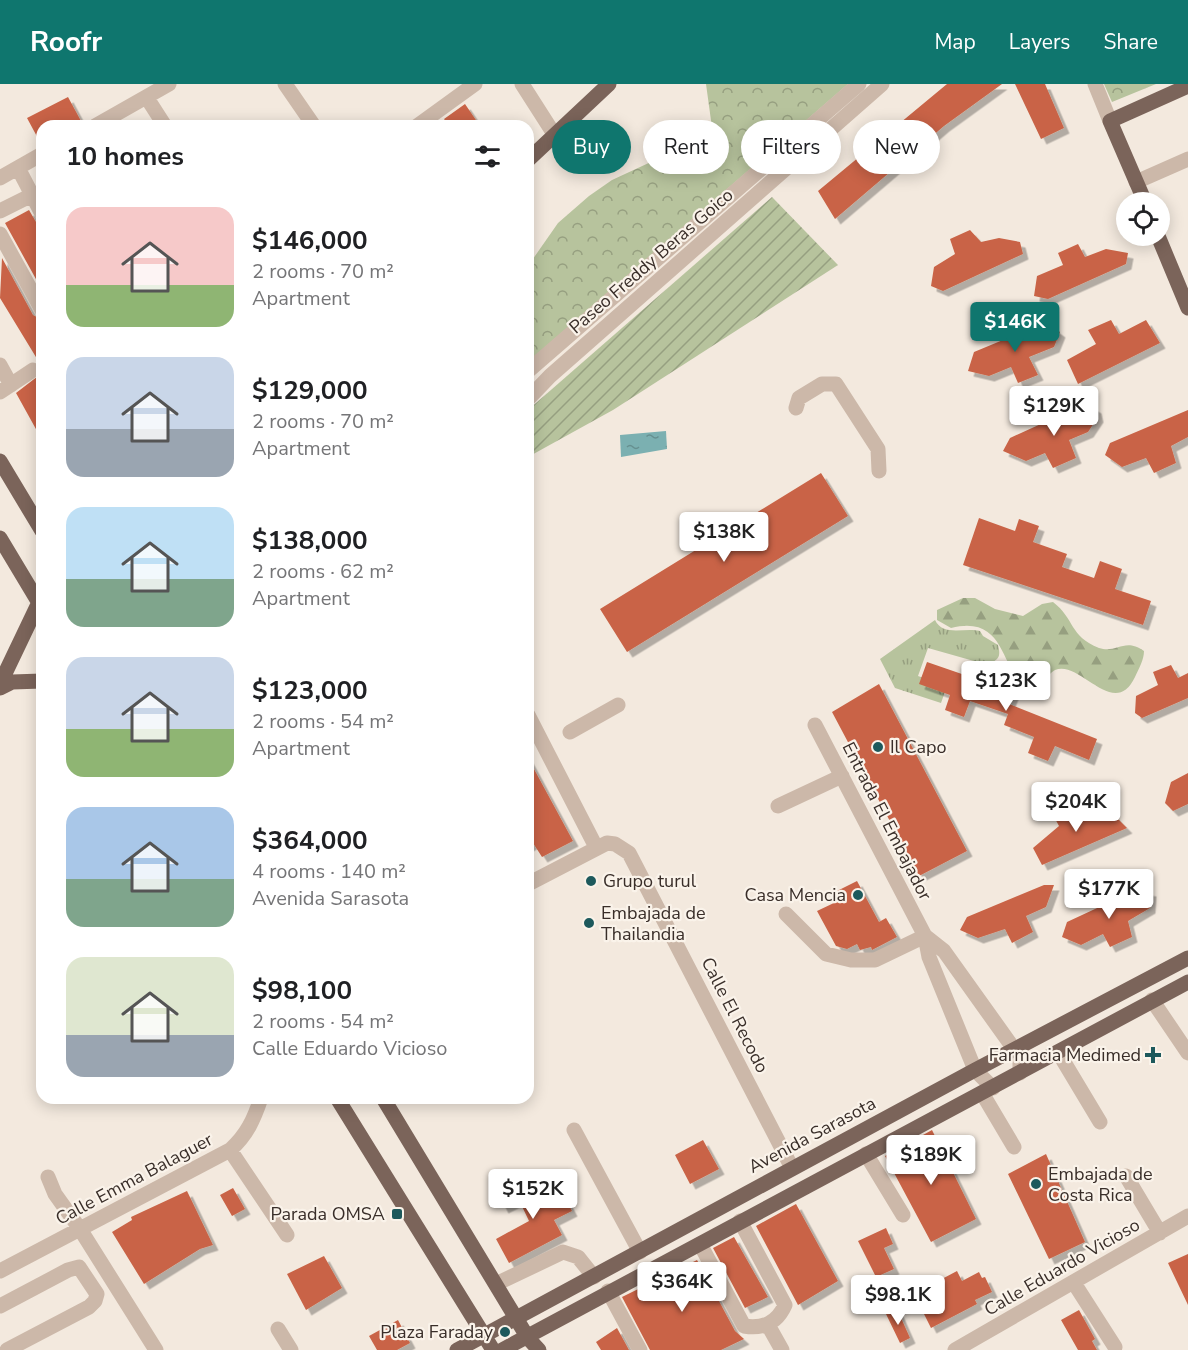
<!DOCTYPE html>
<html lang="en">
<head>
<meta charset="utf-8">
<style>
  body { margin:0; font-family:"Nunito Sans",sans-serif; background:#f2f2f2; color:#202124; height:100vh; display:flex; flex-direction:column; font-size:22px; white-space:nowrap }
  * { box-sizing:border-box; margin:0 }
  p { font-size:20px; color:#757577 }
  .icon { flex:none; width:33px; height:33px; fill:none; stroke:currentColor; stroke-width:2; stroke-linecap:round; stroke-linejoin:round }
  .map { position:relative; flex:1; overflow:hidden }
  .details { position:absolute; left:36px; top:36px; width:498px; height:984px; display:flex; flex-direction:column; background:#fff; border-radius:18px; box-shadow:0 3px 15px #0003 }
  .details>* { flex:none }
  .top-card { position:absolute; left:552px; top:36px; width:546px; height:54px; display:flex; gap:12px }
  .buttons { position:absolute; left:1116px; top:108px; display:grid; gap:12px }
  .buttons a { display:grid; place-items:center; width:54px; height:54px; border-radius:50%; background:#fff; box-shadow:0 3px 15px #0003; font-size:30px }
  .price { position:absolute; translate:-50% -51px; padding:0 14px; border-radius:6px; background:#fff; color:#222; font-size:20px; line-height:39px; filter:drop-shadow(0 2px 3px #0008) }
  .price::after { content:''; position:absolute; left:50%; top:36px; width:18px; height:14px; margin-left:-9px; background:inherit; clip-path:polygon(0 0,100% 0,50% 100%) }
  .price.active { background:#0f766e; color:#fff }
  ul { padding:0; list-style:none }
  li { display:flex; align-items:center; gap:18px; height:150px; padding:0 30px }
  li span { display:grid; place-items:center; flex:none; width:168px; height:120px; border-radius:18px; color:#555 }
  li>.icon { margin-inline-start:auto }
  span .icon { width:72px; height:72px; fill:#fffc; stroke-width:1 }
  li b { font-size:26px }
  h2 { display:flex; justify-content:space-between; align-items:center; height:72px; padding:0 30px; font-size:26px }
  .chip { padding:0 21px; border-radius:27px; background:#fff; box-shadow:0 3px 15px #0003; font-size:21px; line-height:54px }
  .chip.active { background:#0f766e; color:#fff }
  header { display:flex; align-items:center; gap:36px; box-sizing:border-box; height:84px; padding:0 30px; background:#0f766e; color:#fff }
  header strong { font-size:28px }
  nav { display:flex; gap:33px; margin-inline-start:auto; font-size:21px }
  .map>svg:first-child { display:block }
</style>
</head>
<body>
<header>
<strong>Roofr</strong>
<nav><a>Map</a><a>Layers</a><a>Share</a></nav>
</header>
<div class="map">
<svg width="1188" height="1266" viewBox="0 0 1188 1266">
  <defs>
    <pattern id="grass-tufts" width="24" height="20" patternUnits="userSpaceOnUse" patternTransform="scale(1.5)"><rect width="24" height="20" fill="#b7c39d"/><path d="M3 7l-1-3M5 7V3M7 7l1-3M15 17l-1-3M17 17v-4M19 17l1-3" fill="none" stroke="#969f80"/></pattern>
    <pattern id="forest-firs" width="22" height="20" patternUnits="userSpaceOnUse" patternTransform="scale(1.5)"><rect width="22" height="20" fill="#b7c39d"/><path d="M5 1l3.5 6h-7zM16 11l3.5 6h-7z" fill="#969f80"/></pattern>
    <pattern id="park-crowns" width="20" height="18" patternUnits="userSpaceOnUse" patternTransform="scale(1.5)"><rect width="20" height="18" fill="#b7c39d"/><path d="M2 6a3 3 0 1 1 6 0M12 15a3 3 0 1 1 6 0" fill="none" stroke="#969f80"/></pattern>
    <pattern id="garden-furrows" width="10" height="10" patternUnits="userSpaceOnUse" patternTransform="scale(1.5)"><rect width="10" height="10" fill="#b7c39d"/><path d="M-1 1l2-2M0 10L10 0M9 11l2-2" fill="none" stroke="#969f80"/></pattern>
    <pattern id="water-ripples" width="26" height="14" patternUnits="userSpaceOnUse" patternTransform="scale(1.5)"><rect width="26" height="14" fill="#7bb0b1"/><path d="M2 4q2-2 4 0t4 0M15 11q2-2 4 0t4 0" fill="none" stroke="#669090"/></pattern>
    <filter id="shadow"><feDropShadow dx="5.5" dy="5.5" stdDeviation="0" flood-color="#0004"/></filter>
  </defs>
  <rect width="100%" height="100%" fill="#f3e9de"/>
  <path fill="url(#grass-tufts)" d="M935,536C943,553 965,543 980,547L983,552L998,561C1001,573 999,575 988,581L928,564L918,592L947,602L941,619L895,604L880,575Z"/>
  <path fill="url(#forest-firs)" d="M963,514H975L995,525L1023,532L1042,520L1053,518C1075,535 1069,552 1099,564C1117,570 1124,553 1144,567C1144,576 1139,584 1135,593C1114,637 1080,575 1055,586C1049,589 1044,598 1040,603C996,607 1016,528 951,544L937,536V526Z"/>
  <path fill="url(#park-crowns)" d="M706,0H848L528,278V182L558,139L589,112L612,96L653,77L674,78L689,71L713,51Z
    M1104,0H1156L1112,18Z"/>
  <path fill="url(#garden-furrows)" d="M772,113L838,181L613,326L528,373V326Z"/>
  <path fill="url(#water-ripples)" d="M666,347L667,365L621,373L620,351Z"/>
  <path fill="#c96446" filter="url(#shadow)" d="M947,0H1002L944,42L835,135L818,107Z
    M1015,0H1045L1064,44L1041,55Z
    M68,13L81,37L72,42H42L41,60L27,34Z
    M465,20L480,42H449L444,35Z
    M29,126L36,138L42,140V206L5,139Z
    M970,146L981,158L999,154L1020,158L1023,170L943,207L931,202L934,183L955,170L950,155Z
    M1078,160L1085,173L1106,165L1128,169L1126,180L1048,215L1034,212L1037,192L1063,181L1058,169Z
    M2,174L33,231L42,236V283L0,214Z
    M1111,236L1119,250L1146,236L1160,259L1078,300L1067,276L1096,260L1088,246Z
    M1046,238L1060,248L1054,263L1029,273L1038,291L1018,299L1011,283L989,292L968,287L974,268Z
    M42,289V356L16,309Z
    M1087,319L1096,324L1098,333L1088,348L1069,356L1076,374L1053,384L1045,369L1026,377L1003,367L1010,354Z
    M1188,326V353L1171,362L1176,379L1154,389L1146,374L1122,383L1105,371L1110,359Z
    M821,389L848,432L627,568L600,525Z
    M979,434L1015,447L1019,435L1039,442L1033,458L1067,470L1062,483L1094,494L1100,477L1122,485L1115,505L1151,517L1143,541L963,481Z
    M927,578L1014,608L1009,620L1097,655L1089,676L1055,662L1048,677L1028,669L1034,653L1004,641L1008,630L970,617L964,633L945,626L950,611L919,600Z
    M1171,581L1178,594L1188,589V614L1142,634L1135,629L1136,612L1158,601L1153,588Z
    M879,600L967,767L919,792L832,628Z
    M528,674L573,757L542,773L533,759L528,762Z
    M1188,689V720L1173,727L1165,719L1171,698Z
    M1076,720L1085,735L1110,727L1127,744L1042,781L1033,764L1059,742L1052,729Z
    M857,797L879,838L886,834L897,853L872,866L871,863L860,866L857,860L847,865L836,862L817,827L836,818L831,810Z
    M1044,801H1054L1046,823L1026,832L1033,848L1012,859L1005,845L978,854L960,846L967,833Z
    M1138,805L1151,807L1150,824L1128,837L1132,853L1110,863L1103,850L1081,861L1062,853L1067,838Z
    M932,1046L976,1135L931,1158L885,1072Z
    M703,1056L719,1085L690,1100L675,1071Z
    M1046,1070L1085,1158L1049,1175L1008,1090Z
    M532,1095L541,1113L560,1104L572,1127L554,1136L562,1151L509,1179L496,1155L529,1137L519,1116L503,1124L497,1112Z
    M233,1104L245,1125L232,1132L220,1111Z
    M187,1107L213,1161L200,1165L144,1200L112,1148L132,1136L131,1133Z
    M796,1120L838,1197L798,1221L756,1142Z
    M886,1144L893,1160L884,1164L894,1185L876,1193L858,1157Z
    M734,1153L768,1213L745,1224L713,1164Z
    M1188,1170V1221L1168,1179Z
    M324,1172L342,1204L306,1226L287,1190Z
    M697,1176L735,1247L744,1255L721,1266H650L622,1213Z
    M957,1187L962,1197L979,1188L982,1194L985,1193L992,1208L975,1216L977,1220L931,1244L918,1218L944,1203L940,1196Z
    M897,1225L910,1254L900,1259L886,1230Z
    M1079,1226L1095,1255L1092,1257L1097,1266H1078L1061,1236Z
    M398,1236L410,1259L397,1266H377L369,1252Z
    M617,1244L629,1266H601L596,1258Z"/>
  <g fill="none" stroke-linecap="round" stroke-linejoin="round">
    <path stroke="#ccb8a9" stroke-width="15" d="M285,0L314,42
      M522,0L554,50
      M1095,0L1110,37
      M147,14L165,42
      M95,42L169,0
      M417,42L475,0
      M18,84L42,130
      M0,94L42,70
      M1136,98L1188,75
      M0,127L32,111
      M0,150L42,226
      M0,281L11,301
      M528,287L859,0
      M0,308L33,286
      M528,315L550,292L882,0
      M796,324L799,314L822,300H836L878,365L879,387
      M528,631L596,763
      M815,641L925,852L929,873L975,986L993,1004
      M570,648L618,621
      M778,722L842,692
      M528,800L607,759L615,760L629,769L792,1084
      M786,830L826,870L851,876H875L925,852
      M925,852L944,867L1014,965L1020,976V989
      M1152,916L1188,969
      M1058,968L1100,1038
      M982,1009L1014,1063
      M574,1046L640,1168
      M230,1066L287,1151
      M866,1070L903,1131
      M1126,1092L1160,1149
      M48,1093L55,1110L80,1145L156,1266
      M700,1160L744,1242C763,1245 777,1239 785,1221L740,1137
      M0,1187L230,1066C247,1051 254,1035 261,1014
      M1074,1199L1115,1263
      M496,1200L563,1168L578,1173L594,1193
      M608,1207L640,1266
      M0,1222L68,1186L79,1183L97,1210L95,1217L89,1223L7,1266
      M768,1241L782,1266
      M278,1245L291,1266
      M955,1266L1188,1132"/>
    <path stroke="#7b645a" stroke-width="15" d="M528,76L609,0
      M1145,118L1110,37L1188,2
      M1158,152L1188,224
      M0,377L42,447
      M0,454L42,524
      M0,600L42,512
      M0,604L12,598L42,597
      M337,1014L493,1266
      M383,1014L528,1254L539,1266
      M457,1266L975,986L1188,874
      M502,1266L1188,898"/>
  </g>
  <g fill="#1d595c" stroke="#faf3ea" stroke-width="2">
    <circle cx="878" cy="663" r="6"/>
    <circle cx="591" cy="797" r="6"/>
    <circle cx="858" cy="811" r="6"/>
    <circle cx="589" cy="839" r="6"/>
    <path d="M1150 962h6v6h6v6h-6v6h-6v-6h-6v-6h6z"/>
    <circle cx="1036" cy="1100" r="6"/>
    <rect x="391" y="1124" width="12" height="12" rx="3"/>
    <circle cx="505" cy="1248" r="6"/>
  </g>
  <g text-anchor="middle" stroke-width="4.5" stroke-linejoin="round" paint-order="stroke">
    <g font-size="18" fill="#392e29" stroke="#faf3ea">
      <text transform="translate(651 177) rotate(-41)" y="6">Paseo Freddy Beras Goico</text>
      <text transform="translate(887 737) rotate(63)" y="6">Entrada El Embajador</text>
      <text transform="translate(735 931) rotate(63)" y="6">Calle El Recodo</text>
      <text transform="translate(812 1051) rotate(-28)" y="6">Avenida Sarasota</text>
      <text transform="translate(134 1095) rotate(-28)" y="6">Calle Emma Balaguer</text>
      <text transform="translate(1062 1183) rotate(-30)" y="6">Calle Eduardo Vicioso</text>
    </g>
    <g font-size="18" fill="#392e29" stroke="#faf3ea" text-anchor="start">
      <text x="890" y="669">Il Capo</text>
      <text x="603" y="803">Grupo turul</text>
      <text x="846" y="817" text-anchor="end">Casa Mencia</text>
      <text x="601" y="835">Embajada de<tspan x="601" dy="21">Thailandia</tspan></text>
      <text x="1141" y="977" text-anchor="end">Farmacia Medimed</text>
      <text x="1048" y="1096">Embajada de<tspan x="1048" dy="21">Costa Rica</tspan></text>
      <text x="385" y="1136" text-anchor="end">Parada OMSA</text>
      <text x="493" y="1254" text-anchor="end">Plaza Faraday</text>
    </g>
  </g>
</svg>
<div class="buttons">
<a><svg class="icon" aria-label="locate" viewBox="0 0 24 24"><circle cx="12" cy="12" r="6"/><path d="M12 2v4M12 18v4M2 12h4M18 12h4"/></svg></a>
</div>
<b class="price active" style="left:1015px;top:269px">$146K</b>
<b class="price" style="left:1054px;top:353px">$129K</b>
<b class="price" style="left:724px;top:479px">$138K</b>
<b class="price" style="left:1006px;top:628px">$123K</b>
<b class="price" style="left:1076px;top:749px">$204K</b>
<b class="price" style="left:1109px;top:836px">$177K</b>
<b class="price" style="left:931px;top:1102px">$189K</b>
<b class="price" style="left:533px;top:1136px">$152K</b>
<b class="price" style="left:682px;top:1229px">$364K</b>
<b class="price" style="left:898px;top:1242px">$98.1K</b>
<div class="top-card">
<a class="chip active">Buy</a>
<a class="chip">Rent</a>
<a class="chip">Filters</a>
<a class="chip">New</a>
</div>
<section class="details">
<h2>10 homes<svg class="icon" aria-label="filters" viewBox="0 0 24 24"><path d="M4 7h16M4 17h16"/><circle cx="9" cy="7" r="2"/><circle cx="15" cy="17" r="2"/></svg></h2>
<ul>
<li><span style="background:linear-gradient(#f6c9c9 65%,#8fb573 0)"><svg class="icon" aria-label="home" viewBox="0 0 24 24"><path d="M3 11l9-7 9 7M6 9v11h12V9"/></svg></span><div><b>$146,000</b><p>2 rooms · 70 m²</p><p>Apartment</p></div></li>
<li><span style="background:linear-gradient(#c9d6e8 60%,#9aa5b1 0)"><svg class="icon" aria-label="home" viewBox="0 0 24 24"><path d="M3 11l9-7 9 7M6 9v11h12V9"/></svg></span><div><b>$129,000</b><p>2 rooms · 70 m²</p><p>Apartment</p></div></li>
<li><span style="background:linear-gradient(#bfe0f5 60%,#7fa58c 0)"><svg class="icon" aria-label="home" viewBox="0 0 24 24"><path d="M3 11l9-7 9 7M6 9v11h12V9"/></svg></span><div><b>$138,000</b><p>2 rooms · 62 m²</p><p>Apartment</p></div></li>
<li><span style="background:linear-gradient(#c9d6e8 60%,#8fb573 0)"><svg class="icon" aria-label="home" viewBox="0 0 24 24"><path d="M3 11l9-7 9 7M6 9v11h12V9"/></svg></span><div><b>$123,000</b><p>2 rooms · 54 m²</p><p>Apartment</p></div></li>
<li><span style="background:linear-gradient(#a9c7e8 60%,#7fa58c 0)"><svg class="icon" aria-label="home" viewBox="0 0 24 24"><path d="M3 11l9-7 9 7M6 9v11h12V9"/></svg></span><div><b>$364,000</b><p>4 rooms · 140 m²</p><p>Avenida Sarasota</p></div></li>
<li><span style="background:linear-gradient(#dfe7d0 65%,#9aa5b1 0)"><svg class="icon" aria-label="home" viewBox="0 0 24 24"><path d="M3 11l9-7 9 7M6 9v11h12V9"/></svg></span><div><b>$98,100</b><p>2 rooms · 54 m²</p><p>Calle Eduardo Vicioso</p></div></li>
</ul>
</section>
</div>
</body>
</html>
